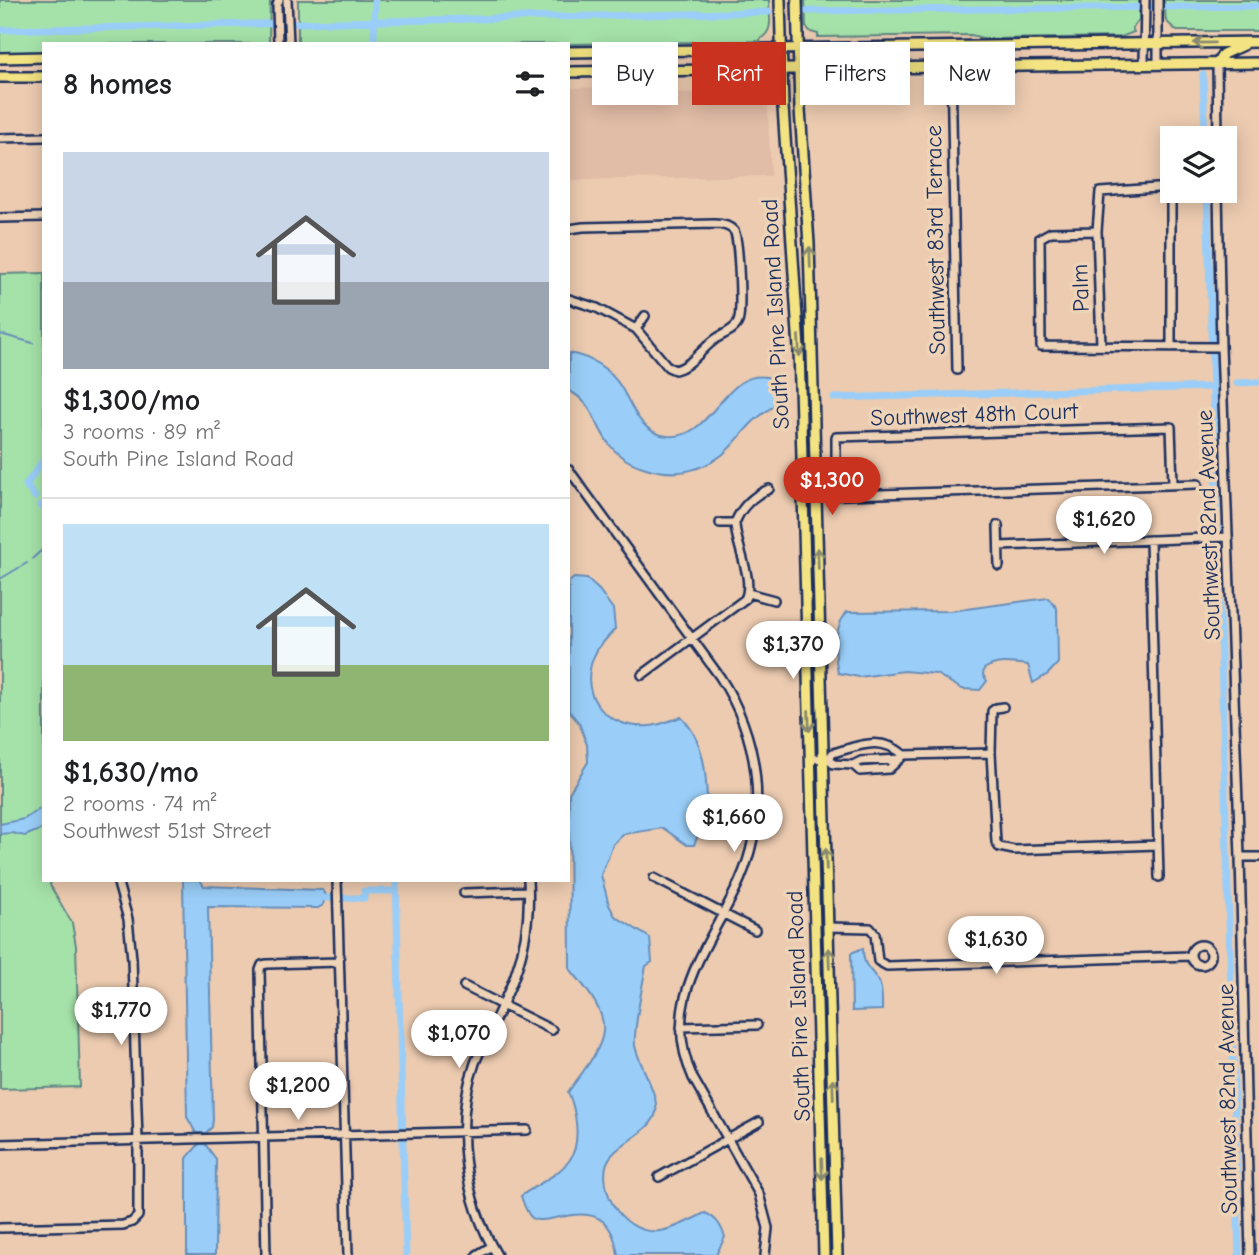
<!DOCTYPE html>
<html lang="en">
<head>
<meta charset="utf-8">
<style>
  body { margin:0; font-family:"Comic Neue",sans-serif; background:#f2f2f2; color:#202124; height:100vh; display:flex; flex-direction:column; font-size:26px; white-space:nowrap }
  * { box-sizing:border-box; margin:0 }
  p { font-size:23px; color:#757577 }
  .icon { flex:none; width:38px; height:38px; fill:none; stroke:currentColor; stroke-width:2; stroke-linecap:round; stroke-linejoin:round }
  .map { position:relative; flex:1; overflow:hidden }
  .details { position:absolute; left:42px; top:42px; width:528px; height:840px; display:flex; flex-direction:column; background:#fff; border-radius:0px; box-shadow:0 4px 18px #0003 }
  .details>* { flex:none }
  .hud { position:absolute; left:592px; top:42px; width:562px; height:63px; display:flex; gap:14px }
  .tools { position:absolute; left:1160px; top:126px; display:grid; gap:14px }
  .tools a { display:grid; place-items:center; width:77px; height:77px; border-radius:0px; background:#fff; box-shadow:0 4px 18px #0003; font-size:35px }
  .price { position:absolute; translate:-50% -60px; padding:0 16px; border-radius:24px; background:#fff; color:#222; font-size:23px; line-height:46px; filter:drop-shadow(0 2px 4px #0008) }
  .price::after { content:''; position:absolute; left:50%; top:42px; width:21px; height:16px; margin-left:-10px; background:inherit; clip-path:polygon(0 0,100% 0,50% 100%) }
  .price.current { background:#c8321e; color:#fff }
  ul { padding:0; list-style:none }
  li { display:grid; align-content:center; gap:14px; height:371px; padding:0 21px }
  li+li { border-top:2px solid #e0e0e0 }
  li span { display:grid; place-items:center; height:217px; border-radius:0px; color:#555 }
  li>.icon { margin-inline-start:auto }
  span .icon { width:126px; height:126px; fill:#fffc; stroke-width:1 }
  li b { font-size:30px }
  h2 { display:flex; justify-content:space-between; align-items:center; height:84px; padding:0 21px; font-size:30px }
  .pill { padding:0 24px; border-radius:0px; background:#fff; box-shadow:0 4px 18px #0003; font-size:24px; line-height:63px }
  .pill.current { background:#c8321e; color:#fff }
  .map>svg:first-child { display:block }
</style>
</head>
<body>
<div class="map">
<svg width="1259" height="1255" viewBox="0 0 1259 1255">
  <rect width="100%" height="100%" fill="#eccbb0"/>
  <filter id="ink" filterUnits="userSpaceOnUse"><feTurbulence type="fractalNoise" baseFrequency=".0143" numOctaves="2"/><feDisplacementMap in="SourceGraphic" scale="14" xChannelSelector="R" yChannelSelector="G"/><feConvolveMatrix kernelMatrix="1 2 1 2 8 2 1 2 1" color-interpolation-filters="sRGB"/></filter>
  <g filter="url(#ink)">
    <path fill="#e1bca6" d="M610,87L662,93L767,91L771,176L569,180V88Z"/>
    <path fill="#a5e2a9" stroke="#608884" stroke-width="2" d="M0,0H270L269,40L268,44H44V52L0,53Z
      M298,0H769C769,15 775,31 760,39V41L569,44H301L298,40Z
      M805,0H1139V20L1132,28L1134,32L1121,37L986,39L971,35L818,37V34L811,32L806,27Z
      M1164,0H1259V31H1177L1166,21Z
      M44,273V880H51L50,885L72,923L76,946L80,1087L0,1089V274Z"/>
    <path fill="#9acef8" stroke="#678eba" stroke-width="2" d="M569,353C590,357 609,368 621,387C633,407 640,433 667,436C716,442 725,356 779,381L782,399C772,408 761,414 752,423C742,433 733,446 722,455C699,472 674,477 646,468C629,463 617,456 607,441C595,423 590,400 569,391Z
      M574,578L587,579L599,590L613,609L615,629C609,636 602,643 597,650C574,692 604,730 650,726C660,725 671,720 681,717C710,745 706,790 708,826L699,833L694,845H687L663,828L624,834L613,844L601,875L609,905L615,916L650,938L652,962L646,966C643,982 633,1032 635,1046C639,1065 659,1094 656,1112C652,1134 611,1144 606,1166C600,1198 626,1235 660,1231C675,1229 692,1219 705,1213C717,1218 721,1226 725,1237L716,1255H618C608,1183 546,1232 531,1217C526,1212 523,1202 521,1196C536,1185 557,1176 569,1161C582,1143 576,1110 568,1092C610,1036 619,1026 570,969L569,793L588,762L587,745L579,723L569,711V582Z
      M1048,598L1057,608L1058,663L1048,674L1033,683L1028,665C1013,663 997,660 984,669L983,675L987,681L980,690L962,689L936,674L904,671L859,677L838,673C834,656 834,625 847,612L951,611Z
      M44,806V828L25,836L12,833L0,834V824L24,819Z
      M183,880H200L204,886L323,890L326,895L323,905L318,908L208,907L213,1120L212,1127L206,1133H196L187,1117Z
      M863,948C863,968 870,967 879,982C883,991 882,1001 882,1010L852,1011L851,953Z
      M199,1144H205L216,1159L215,1255H187V1158Z"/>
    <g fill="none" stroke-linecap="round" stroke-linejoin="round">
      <path stroke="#678eba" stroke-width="2" d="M0,334L33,343
        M32,559L44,548
        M0,579L27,563"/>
      <path stroke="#9acef8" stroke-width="7" d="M806,11L1259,6
        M0,30L769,12
        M374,38L375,0
        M1203,75L1205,138
        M1207,191L1239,1255
        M1237,383L1259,382
        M834,398L1212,387
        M35,497L26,485L44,459
        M40,505L44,508
        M396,880L406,1255
        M326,898H332
        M342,898H364V891H396"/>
      <defs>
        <path id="minor" d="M287,0L289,44
          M1158,0V63
          M278,44L277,5L279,0
          M1144,63L1145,0
          M1217,64L1218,138
          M951,67L957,370
          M0,138L44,137
          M1218,191L1221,347L1240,857L1250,1255
          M0,218L44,217
          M569,229L583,227L714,224C721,224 729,225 734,231C739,238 742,313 738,322C735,330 725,333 717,338C703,347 692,366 675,370L668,367L636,329L597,308L569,299
          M1097,231L1051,232L1040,238L1041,346L1221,347
          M636,329L645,316
          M1101,345L1097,231L1100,192L1171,187V347
          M569,470L720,677C759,737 769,813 740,880C710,947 658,1001 693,1078L759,1194L768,1228L765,1255
          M836,495V437L1171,427L1173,484
          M816,496L1198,484
          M720,523H735
          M998,525L999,566
          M1150,540L1159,877
          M999,546L1228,537
          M748,593L774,600
          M642,675L745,599C755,580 735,544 735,523C741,507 754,495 769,489
          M1003,707L996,708L992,711L991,753L996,842L999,847L1014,850L1158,845
          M829,758L833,764L853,765L860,771L889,769L904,755
          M810,759L829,758L833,753C859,746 880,735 904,755L991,753
          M853,765L861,761L900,759
          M1240,857H1259
          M654,878L755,930
          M337,880L348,1255
          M464,893L528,891
          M828,927L870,928L875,934L878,961L887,966L1190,956
          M1191 955a10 10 0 1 1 20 0a10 10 0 1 1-20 0Z
          M464,986L552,1030
          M681,1027L757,1025
          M0,1144L527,1130
          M659,1177L759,1122
          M0,1228L123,1225L132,1222L138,1216V1140L132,959L128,919L117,880
          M266,1255L260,970L262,965L267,964L339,962
          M477,1255L492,1246
          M497,1255C464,1200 453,1124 475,1063C487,1033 504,1006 515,975C526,945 530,912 528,880"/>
        <path id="major" d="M780,0L783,107L799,349L824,1255
          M797,0L800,109L809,244L837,1255
          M569,52L1259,42
          M0,58L44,57
          M1217,64L1223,54L1243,45
          M569,72L1259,63
          M0,77H44"/>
      </defs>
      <use href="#minor" stroke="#1b2f5e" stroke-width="12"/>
      <use href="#major" stroke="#1b2f5e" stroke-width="14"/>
      <use href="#minor" stroke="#efd3b6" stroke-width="7"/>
      <use href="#major" stroke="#f4e382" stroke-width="9"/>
    </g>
    <defs><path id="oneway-shaft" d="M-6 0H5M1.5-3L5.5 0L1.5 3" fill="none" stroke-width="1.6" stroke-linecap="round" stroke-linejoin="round" transform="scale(1.75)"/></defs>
    <g stroke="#888970">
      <use href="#oneway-shaft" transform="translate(1204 43) rotate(179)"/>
      <use href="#oneway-shaft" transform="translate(810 257) rotate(-92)"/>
      <use href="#oneway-shaft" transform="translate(799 346) rotate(87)"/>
      <use href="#oneway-shaft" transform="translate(818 558) rotate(-92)"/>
      <use href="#oneway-shaft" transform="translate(809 721) rotate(88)"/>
      <use href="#oneway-shaft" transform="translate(826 859) rotate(-92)"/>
      <use href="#oneway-shaft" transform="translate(829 958) rotate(-92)"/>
      <use href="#oneway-shaft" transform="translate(833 1089) rotate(-92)"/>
      <use href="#oneway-shaft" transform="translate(822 1169) rotate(88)"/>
    </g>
  </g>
  <g text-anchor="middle" stroke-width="7" stroke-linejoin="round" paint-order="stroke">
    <g font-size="23" fill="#1b2f5e" stroke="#efd3b6">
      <text transform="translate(935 240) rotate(-91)" y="8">Southwest 83rd Terrace</text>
      <text transform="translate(1080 288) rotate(-92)" y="8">Palm</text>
      <text transform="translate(775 314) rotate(-93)" y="8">South Pine Island Road</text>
      <text transform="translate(974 414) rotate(-2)" y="8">Southwest 48th Court</text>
      <text transform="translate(1208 525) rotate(-92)" y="8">Southwest 82nd Avenue</text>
      <text transform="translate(798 1006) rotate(-92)" y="8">South Pine Island Road</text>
      <text transform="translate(1227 1099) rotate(-91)" y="8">Southwest 82nd Avenue</text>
    </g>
  </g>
</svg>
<div class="tools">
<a><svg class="icon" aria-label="layers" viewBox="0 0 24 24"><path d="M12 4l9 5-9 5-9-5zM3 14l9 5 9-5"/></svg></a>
</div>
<b class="price current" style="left:832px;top:517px">$1,300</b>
<b class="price" style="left:1104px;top:556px">$1,620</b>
<b class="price" style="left:793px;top:681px">$1,370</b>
<b class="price" style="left:734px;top:854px">$1,660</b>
<b class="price" style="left:996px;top:976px">$1,630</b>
<b class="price" style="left:121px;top:1047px">$1,770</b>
<b class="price" style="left:459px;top:1070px">$1,070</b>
<b class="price" style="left:298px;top:1122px">$1,200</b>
<div class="hud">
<a class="pill">Buy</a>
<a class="pill current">Rent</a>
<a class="pill">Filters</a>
<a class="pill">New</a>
</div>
<section class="details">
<h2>8 homes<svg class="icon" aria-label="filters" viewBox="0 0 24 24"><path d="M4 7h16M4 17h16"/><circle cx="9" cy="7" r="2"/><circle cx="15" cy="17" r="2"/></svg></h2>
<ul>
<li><span style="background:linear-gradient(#c9d6e8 60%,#9aa5b1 0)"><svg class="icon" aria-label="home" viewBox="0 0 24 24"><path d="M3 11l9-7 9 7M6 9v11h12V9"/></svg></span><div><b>$1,300/mo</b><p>3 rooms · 89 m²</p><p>South Pine Island Road</p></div></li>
<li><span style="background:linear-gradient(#bfe0f5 65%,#8fb573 0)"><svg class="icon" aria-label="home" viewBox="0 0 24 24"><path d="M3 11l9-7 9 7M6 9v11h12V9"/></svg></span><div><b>$1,630/mo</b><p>2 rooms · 74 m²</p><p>Southwest 51st Street</p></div></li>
</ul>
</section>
</div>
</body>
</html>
